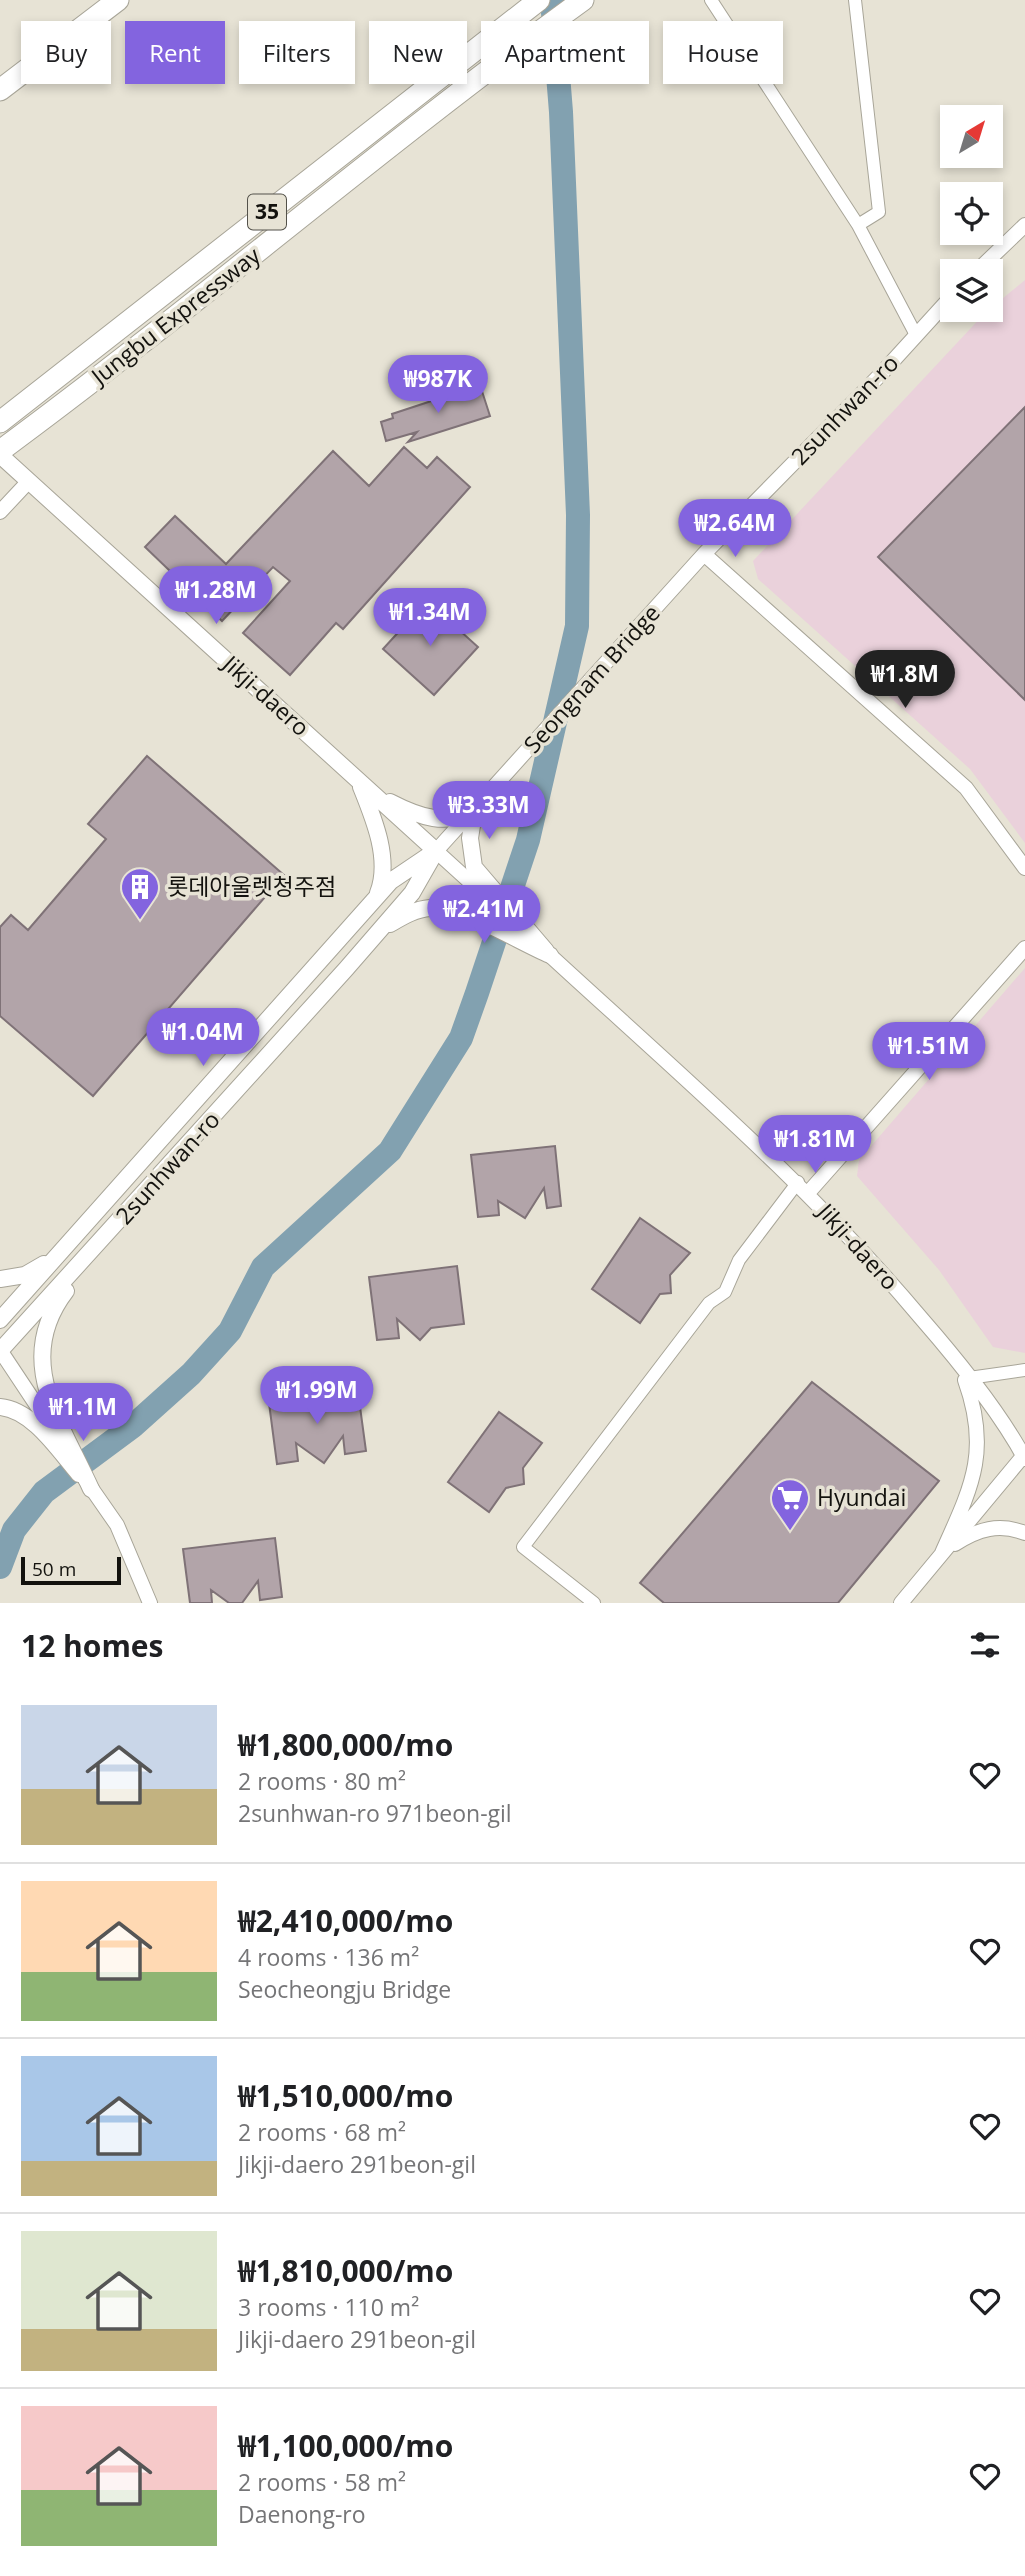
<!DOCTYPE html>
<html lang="en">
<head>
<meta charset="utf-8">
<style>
  body { margin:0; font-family:"Open Sans","Noto Sans KR",sans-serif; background:#f6f6f6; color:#202124; height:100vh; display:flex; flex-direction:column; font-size:26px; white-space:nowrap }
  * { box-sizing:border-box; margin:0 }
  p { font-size:23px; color:#757577 }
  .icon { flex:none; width:38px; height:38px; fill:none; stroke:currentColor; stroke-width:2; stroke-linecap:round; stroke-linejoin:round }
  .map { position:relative; height:1603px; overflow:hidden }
  .details { display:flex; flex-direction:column; background:#fff; flex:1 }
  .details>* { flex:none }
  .guide { position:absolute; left:21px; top:21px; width:984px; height:63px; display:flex; gap:14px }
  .needle { width:46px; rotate:38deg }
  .tools { position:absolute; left:940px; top:105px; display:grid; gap:14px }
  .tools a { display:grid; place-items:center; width:63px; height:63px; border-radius:0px; background:#fff; box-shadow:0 4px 10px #0003; font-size:35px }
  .scale { position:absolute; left:21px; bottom:18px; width:100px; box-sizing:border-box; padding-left:7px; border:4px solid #13120e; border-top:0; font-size:19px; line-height:24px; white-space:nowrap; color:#13120e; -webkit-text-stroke:5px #e7e3d5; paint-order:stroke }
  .price { position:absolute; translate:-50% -60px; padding:0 16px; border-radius:24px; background:#8364df; color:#fff; font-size:23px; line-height:46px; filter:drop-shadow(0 2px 4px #0008) }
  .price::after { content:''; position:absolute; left:50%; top:42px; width:21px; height:16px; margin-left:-10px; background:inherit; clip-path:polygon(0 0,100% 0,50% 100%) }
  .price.selected { background:#222; color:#fff }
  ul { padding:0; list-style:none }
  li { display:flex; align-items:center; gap:21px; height:175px; padding:0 21px }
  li+li { border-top:2px solid #e0e0e0 }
  li span { display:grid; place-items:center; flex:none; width:196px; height:140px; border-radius:0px; color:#555 }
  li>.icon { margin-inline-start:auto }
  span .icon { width:84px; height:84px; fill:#fffc; stroke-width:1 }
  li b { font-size:30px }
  h2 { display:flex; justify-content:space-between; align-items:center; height:84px; padding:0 21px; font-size:30px }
  .chip { padding:0 24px; border-radius:0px; background:#fff; box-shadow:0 4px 10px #0003; font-size:24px; line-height:63px }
  .chip.selected { background:#8364df; color:#fff }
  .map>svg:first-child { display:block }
</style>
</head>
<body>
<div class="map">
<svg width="1025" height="1603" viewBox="0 0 1025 1603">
  <rect width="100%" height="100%" fill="#e7e3d5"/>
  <path fill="#ead1db" d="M1025,280V843L970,769L758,579L753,561L985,313Z
    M1025,968V1353L993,1347L939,1270L857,1176L859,1160Z"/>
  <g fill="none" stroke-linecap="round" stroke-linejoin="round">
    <path stroke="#82a1b0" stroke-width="24" d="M0,1567L14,1530L44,1492L133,1426L191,1374L230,1331L263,1267L390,1151L461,1038L477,993L528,840L577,626L578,515L561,112L552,0"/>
  </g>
  <path fill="#b2a4a9" stroke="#7f7277" stroke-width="2" d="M480,385L490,416L408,442L417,432L386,441L381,422L393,418L392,414Z
    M1025,407V700L878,557Z
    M404,447L427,468L437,457L470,487L343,629L336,623L290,675L243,633L290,581L273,567L222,621L145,547L175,516L226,564L333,451L369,486Z
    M427,601L478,647L434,695L383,649Z
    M147,756L284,875L93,1096L0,1016V927L11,915L28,930L106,839L88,824Z
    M555,1146L561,1206L547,1208L544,1188L525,1218L498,1201L499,1215L478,1217L471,1155Z
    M640,1218L690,1253L670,1275L671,1293L660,1294L640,1323L592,1289Z
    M457,1266L464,1324L431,1328L420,1340L397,1319L399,1338L377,1340L369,1277Z
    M812,1382L939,1481L838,1603H664L640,1583Z
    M358,1392L366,1451L345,1454L343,1436L324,1463L296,1443L298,1461L277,1464L269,1403Z
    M499,1412L542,1443L523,1468L524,1484L506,1488L489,1512L448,1482Z
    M275,1538L282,1597L260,1600L258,1581L242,1603H229L211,1590L212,1603H190L183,1549Z"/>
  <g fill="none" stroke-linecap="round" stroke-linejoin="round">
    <defs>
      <path id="minor" d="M711,0L858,225L916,335
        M855,0L879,212L858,225
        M969,1378L1025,1370
        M594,1603L523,1547L709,1303L725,1292L739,1260L798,1182"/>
      <path id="tertiary" d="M977,271L1025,225
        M0,512L29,481
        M704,554L966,788L1025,868
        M512,920L436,851L704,554L881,374L952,296
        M542,948C672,1068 807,1182 921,1318C955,1357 1001,1414 1025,1459
        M808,1193L1025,948
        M0,1350L63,1445
        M85,1479L117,1525L150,1603
        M955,1544C978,1529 999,1523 1025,1533
        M942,1553C971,1488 991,1452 965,1380
        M901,1603L1024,1455"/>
      <path id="secondary" d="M0,455L436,851
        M361,787C374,819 391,860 378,893
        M390,802C417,816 450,829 475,807
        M475,807L470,838L474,867L546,951
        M390,924C402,917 415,909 430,908C465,907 517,941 550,955
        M0,1279L25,1275L44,1264
        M66,1291C13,1360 61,1422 91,1489
        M0,1320L391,881L431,854
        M0,1351L346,969L412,893L436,851
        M0,1407C33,1410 59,1451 79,1474"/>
      <path id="motorway" d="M0,90L118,0
        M0,422L539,0
        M0,451C198,305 384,144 583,0"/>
    </defs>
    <use href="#minor" stroke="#a8a598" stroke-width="14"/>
    <use href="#tertiary" stroke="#a8a598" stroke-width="16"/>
    <use href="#secondary" stroke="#a8a598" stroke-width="18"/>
    <use href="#motorway" stroke="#a8a598" stroke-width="23"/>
    <use href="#minor" stroke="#fff" stroke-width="12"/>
    <use href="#tertiary" stroke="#fff" stroke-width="14"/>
    <use href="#secondary" stroke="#fff" stroke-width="16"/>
    <use href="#motorway" stroke="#fff" stroke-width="21"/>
  </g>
  <defs>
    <symbol id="building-pin" viewBox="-11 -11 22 30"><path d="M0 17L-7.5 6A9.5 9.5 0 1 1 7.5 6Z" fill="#8364df" stroke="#e7e3d5"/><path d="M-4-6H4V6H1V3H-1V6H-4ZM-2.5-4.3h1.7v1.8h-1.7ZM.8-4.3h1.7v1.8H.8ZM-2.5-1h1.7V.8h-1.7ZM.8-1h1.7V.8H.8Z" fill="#fff"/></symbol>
    <symbol id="supermarket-pin" viewBox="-11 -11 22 30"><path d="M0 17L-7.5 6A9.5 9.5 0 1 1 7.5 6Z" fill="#8364df" stroke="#e7e3d5"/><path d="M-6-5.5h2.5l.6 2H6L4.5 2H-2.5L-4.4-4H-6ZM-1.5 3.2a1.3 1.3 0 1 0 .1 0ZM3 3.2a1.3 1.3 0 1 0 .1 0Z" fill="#fff"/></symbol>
  </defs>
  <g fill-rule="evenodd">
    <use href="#building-pin" x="118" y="865" width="44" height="60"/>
    <use href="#supermarket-pin" x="768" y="1476" width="44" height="60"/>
  </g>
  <g text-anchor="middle" stroke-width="7" stroke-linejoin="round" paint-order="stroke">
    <rect fill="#e7e3d5" stroke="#53514a" stroke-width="2" x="248" y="194.5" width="38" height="35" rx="5"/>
    <g font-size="21" font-weight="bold" fill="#13120e">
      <text x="267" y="219">35</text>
    </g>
    <g font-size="23" fill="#13120e" stroke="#e7e3d5">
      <text transform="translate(176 316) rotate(-38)" y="8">Jungbu Expressway</text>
      <text transform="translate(845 410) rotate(-46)" y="8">2sunhwan-ro</text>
      <text transform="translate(592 679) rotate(-48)" y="8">Seongnam Bridge</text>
      <text transform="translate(266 696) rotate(42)" y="8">Jikji-daero</text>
      <text transform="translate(168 1168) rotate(-48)" y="8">2sunhwan-ro</text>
      <text transform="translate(858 1247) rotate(48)" y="8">Jikji-daero</text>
    </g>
    <g font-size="23" fill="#13120e" stroke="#e7e3d5" text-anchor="start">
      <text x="167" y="895">롯데아울렛청주점</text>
      <text x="817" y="1506">Hyundai</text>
    </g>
  </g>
</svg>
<div class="tools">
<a><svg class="needle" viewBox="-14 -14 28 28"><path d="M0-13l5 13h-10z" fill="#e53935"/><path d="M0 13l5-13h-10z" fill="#757577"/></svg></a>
<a><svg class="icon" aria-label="locate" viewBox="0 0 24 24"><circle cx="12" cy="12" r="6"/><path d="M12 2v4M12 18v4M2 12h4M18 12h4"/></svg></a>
<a><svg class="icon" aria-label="layers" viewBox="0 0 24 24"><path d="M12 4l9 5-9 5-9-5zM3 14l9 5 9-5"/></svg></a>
</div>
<div class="scale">50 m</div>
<b class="price" style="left:438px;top:415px">₩987K</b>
<b class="price" style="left:735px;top:559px">₩2.64M</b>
<b class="price" style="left:216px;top:626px">₩1.28M</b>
<b class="price" style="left:430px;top:648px">₩1.34M</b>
<b class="price selected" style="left:905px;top:710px">₩1.8M</b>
<b class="price" style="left:489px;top:841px">₩3.33M</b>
<b class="price" style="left:484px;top:945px">₩2.41M</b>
<b class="price" style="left:203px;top:1068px">₩1.04M</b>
<b class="price" style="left:929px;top:1082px">₩1.51M</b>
<b class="price" style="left:815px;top:1175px">₩1.81M</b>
<b class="price" style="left:317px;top:1426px">₩1.99M</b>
<b class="price" style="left:83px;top:1443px">₩1.1M</b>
<div class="guide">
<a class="chip">Buy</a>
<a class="chip selected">Rent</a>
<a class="chip">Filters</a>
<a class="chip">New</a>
<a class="chip">Apartment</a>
<a class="chip">House</a>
</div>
</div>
<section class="details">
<h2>12 homes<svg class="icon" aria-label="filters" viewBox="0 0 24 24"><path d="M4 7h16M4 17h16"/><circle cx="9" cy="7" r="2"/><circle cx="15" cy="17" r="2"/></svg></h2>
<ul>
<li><span style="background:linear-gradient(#c9d6e8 60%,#c2b280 0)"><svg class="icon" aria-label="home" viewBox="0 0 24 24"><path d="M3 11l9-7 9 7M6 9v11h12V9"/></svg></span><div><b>₩1,800,000/mo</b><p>2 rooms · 80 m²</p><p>2sunhwan-ro 971beon-gil</p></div><svg class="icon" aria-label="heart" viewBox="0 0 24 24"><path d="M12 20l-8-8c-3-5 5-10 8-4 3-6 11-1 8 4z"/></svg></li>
<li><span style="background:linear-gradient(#ffd9b3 65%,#8fb573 0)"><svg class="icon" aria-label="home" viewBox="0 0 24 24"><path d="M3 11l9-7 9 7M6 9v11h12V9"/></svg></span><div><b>₩2,410,000/mo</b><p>4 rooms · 136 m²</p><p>Seocheongju Bridge</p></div><svg class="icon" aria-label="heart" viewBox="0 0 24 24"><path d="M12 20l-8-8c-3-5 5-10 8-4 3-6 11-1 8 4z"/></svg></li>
<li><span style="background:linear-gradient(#a9c7e8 75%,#c2b280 0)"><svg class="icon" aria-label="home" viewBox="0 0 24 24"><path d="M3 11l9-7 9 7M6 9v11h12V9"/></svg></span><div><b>₩1,510,000/mo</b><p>2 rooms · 68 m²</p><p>Jikji-daero 291beon-gil</p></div><svg class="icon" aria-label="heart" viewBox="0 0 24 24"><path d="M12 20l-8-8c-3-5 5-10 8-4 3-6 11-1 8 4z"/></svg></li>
<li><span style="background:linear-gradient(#dfe7d0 70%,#c2b280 0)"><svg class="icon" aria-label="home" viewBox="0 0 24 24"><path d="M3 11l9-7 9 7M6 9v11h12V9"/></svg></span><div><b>₩1,810,000/mo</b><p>3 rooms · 110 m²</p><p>Jikji-daero 291beon-gil</p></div><svg class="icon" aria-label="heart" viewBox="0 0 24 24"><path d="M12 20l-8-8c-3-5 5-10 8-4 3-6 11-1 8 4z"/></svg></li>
<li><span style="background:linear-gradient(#f6c9c9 60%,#8fb573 0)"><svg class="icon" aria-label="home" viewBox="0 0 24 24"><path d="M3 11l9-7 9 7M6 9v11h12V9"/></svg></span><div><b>₩1,100,000/mo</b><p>2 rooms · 58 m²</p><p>Daenong-ro</p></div><svg class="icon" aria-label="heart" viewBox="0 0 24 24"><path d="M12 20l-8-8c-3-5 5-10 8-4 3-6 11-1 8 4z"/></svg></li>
</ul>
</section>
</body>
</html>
